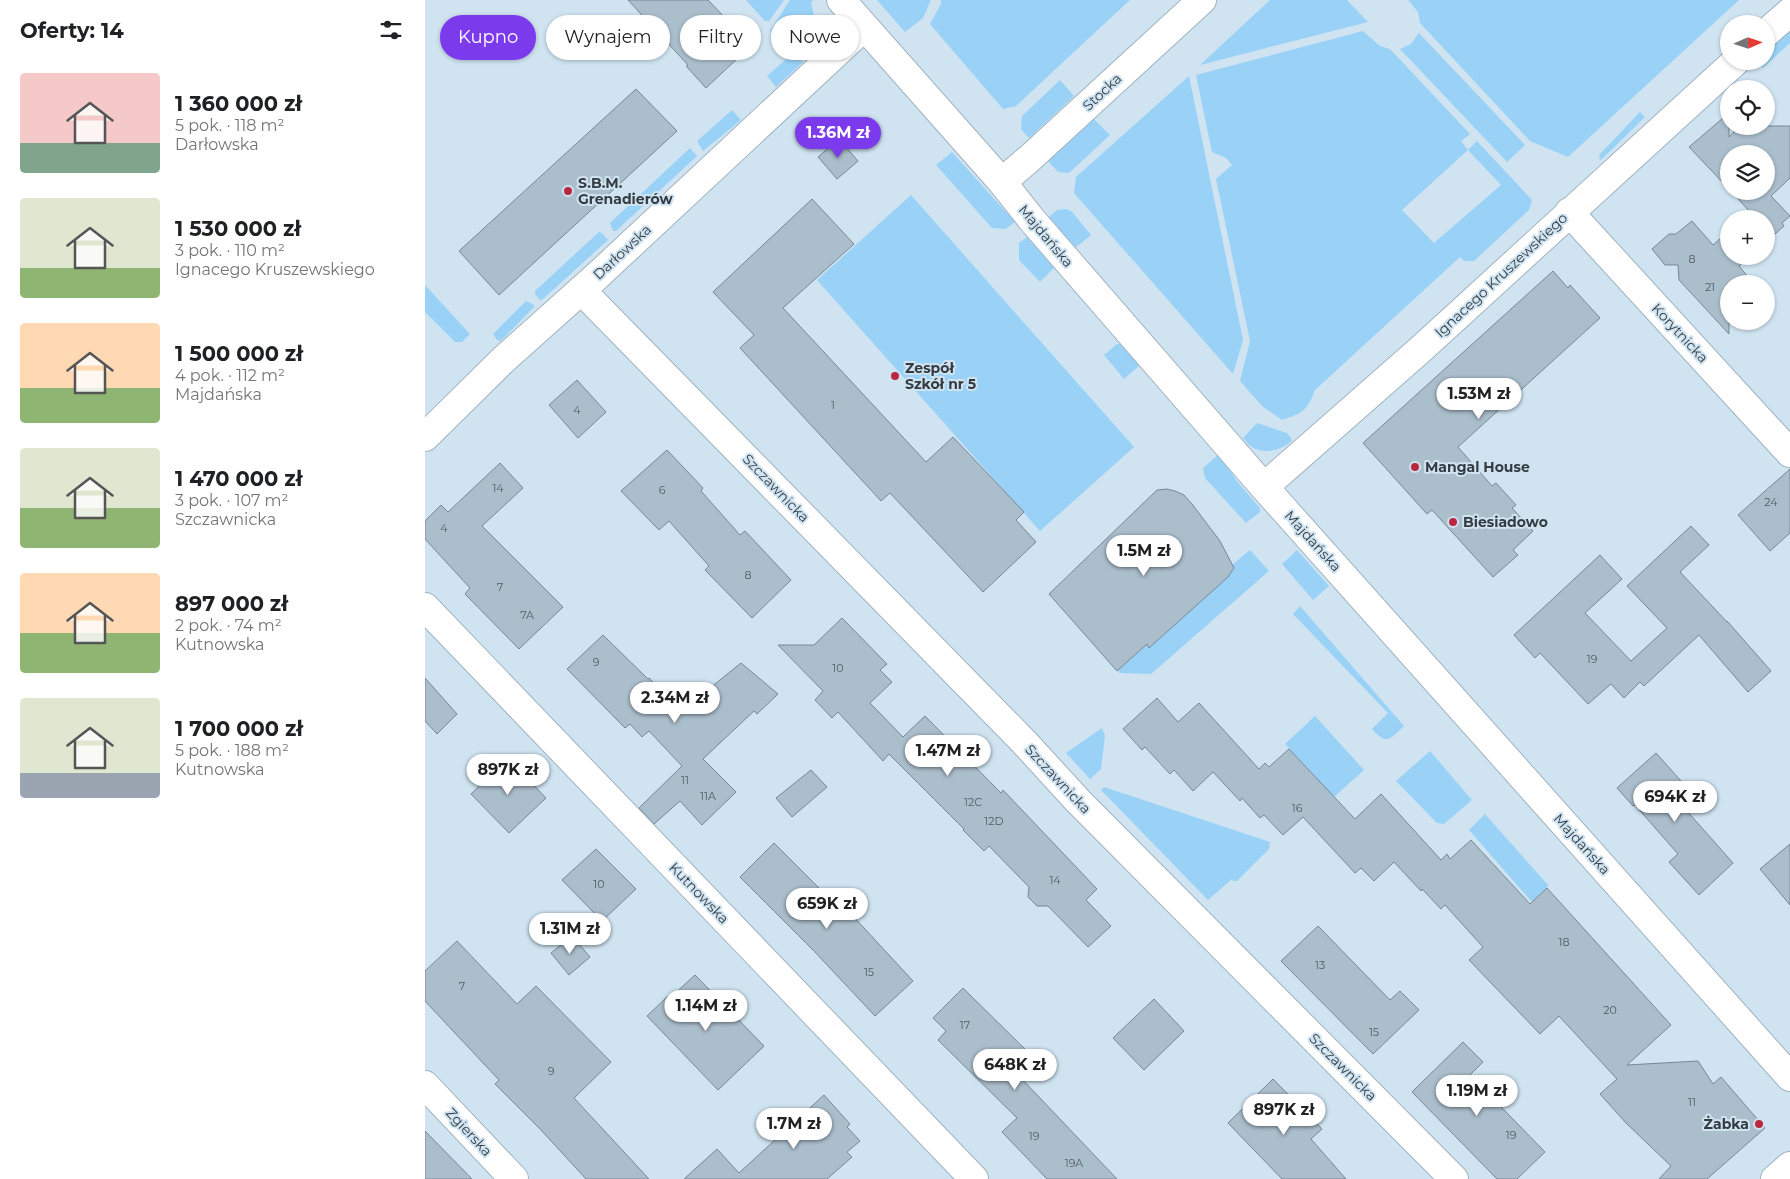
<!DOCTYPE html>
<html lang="pl">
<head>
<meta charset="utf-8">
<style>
  body { margin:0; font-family:Montserrat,sans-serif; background:#f2f2f2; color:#202124; height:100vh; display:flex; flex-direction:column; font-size:19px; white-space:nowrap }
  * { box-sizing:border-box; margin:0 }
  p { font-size:16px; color:#757577 }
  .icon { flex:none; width:28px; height:28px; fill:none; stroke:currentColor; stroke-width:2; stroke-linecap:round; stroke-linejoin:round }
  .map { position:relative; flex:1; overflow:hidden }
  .drawer { display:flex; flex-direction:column; background:#fff; width:425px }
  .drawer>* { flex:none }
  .banner { position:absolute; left:15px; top:15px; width:475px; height:45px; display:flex; gap:10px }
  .needle { width:32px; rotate:87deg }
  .controls { position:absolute; left:1295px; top:15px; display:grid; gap:10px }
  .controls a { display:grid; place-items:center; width:55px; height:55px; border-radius:50%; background:#fff; box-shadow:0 1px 4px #0004; font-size:25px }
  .price { position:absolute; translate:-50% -42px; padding:0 11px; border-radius:18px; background:#fff; color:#222; font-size:16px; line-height:32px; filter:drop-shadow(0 1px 2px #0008) }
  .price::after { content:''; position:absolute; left:50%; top:30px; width:15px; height:11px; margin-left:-8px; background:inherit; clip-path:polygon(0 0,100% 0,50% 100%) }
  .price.selected { background:#7c3aed; color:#fff }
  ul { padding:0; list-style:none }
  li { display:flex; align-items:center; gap:15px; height:125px; padding:0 20px }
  li span { display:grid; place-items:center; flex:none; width:140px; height:100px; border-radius:5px; color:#555 }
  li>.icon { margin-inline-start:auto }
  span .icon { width:60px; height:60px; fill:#fffc; stroke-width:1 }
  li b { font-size:21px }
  h2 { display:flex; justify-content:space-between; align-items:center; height:60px; padding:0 20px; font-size:21px }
  .tag { padding:0 18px; border-radius:22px; background:#fff; box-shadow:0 1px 4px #0004; font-size:18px; line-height:45px }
  .tag.selected { background:#7c3aed; color:#fff }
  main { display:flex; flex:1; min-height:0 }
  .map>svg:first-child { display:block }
</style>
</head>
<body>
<main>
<section class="drawer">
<h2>Oferty: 14<svg class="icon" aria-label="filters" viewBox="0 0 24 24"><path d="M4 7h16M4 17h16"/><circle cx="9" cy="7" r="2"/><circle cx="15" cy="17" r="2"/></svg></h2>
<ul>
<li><span style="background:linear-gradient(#f6c9c9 70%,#7fa58c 0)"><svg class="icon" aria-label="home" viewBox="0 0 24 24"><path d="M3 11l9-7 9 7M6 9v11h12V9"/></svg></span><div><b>1 360 000 zł</b><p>5 pok. · 118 m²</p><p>Darłowska</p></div></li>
<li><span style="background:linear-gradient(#dfe7d0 70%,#8fb573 0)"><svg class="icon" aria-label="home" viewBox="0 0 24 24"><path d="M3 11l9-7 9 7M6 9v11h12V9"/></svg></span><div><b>1 530 000 zł</b><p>3 pok. · 110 m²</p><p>Ignacego Kruszewskiego</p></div></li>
<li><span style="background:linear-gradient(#ffd9b3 65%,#8fb573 0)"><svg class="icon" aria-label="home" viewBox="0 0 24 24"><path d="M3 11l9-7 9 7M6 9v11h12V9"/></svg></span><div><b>1 500 000 zł</b><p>4 pok. · 112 m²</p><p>Majdańska</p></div></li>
<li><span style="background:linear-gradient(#dfe7d0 60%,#8fb573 0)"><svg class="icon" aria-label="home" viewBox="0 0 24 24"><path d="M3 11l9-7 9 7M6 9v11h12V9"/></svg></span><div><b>1 470 000 zł</b><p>3 pok. · 107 m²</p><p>Szczawnicka</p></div></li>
<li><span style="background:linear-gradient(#ffd9b3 60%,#8fb573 0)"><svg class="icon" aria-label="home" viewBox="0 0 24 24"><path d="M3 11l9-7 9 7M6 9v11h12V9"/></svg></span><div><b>897 000 zł</b><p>2 pok. · 74 m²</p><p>Kutnowska</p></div></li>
<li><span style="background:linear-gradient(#dfe7d0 75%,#9aa5b1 0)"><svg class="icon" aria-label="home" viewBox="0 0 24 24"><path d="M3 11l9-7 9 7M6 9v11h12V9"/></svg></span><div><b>1 700 000 zł</b><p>5 pok. · 188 m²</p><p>Kutnowska</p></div></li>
</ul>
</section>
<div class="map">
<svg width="1365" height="1179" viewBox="0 0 1365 1179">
  <rect width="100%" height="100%" fill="#cfe3f1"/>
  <path fill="#9ad2f7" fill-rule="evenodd" d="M321,0H359L344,21H340Z
    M365,0H389L386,2L389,16C372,32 369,37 345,31Z
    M452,0H506L498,18L480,32Z
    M516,0H705L591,106L578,109L505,24L516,4Z
    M845,0H922L943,22L775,65Z
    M983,0H1314L1143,157L1105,141L995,23L993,12Z
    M938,31L955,46L965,49L1045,134L1036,141L1043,150L1052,141L1107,200L1104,210L1049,261H1039L1035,257L890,390C882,411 878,413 857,420L837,406L815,381L825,341L791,179L807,165L801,158L787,152L771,75ZM1043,150L1076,185L1009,243L977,210Z
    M1365,31V43L1338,68L1335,66L1334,61H1341V52Z
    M994,33L1100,145L1082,162L975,49L986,44Z
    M369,52L378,62L351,87L342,76Z
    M764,76L818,340L808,374L649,193L651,177Z
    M635,80L649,96L604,138L596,129L597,116Z
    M307,110L316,120L278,151L272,141Z
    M1215,112L1220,117L1176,160L1174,158L1175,154Z
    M669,119L685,135L644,173L633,172L623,161Z
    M265,148L272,156L191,231H188L185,223Z
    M527,152L590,222L581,229L567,228L511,165Z
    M486,195L709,447L615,531L392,280Z
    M642,209L647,212L666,235L650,248L624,217L632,210Z
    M174,232L177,233L183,240L118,299L115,300L110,294V291Z
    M602,237L629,268L615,282L594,260V243Z
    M0,285L45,334L37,342H30L0,312Z
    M101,301L109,305V307L76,341L72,340L68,334Z
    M692,344H697L715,365L699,379L679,355Z
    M832,423L862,433L867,440C859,450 838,455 827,447C823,445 821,441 818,438Z
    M794,454L811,480L835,508V512L821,523L780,478L778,468Z
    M825,550L844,571L726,674L694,673L693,669L722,644L724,648L803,577L808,570L807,565Z
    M872,550L904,586L888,600L857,564Z
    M875,606L979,726C965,739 962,746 947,729L963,713L868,614Z
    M890,716L939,770L909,797L860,744Z
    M677,728L680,736L676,769L665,779L641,753Z
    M1005,751L1047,800L1019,824L1012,823L971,781Z
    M679,787L845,842L844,849L812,881H808L807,879L783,900L676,790Z
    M1060,814L1123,885L1122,888L1107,902L1044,830Z"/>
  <path fill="#abbecc" stroke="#768895" d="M203,0H283L307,25L310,22L329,43L281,88L261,66L263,65Z
    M211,89L252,131L74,295L34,251Z
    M1304,113V137L1314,126H1365V178L1346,196L1365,216L1357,223L1359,226L1341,242V219H1317L1325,212L1306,191H1341V154H1304V189L1264,147Z
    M414,139L433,161L412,179L393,157Z
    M387,199L429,244L358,308L501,462L528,437L599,512L591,520L611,542L558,592L465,493L456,501L315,348L329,335L288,292Z
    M1267,221L1288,245L1304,231V256H1325L1314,266L1329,284H1302L1304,285V334L1254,280L1253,265H1240L1227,249L1244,234H1251Z
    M1128,271L1143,288L1145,285L1175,318L1033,447L1067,486L1071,483L1091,505L1087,508L1108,531L1088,550L1093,555L1068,577L1007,510L1002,514L938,443Z
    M152,380L181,412L153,438L124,405Z
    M242,450L278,488L276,491L315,535L320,531L366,580L327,618L280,570L284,566L244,521L234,530L196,491Z
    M75,463L98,488L57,526L138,607L94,649L40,594L45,588L0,539V521L16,505L23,512Z
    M1365,469V533L1345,551L1313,515Z
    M742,489L750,491L759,495L767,504L795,541L809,568L803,577L724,648L722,644L692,671L624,594L732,490Z
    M1266,526L1284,545L1255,572L1302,622V621L1346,671L1323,692L1274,635L1219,686L1215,682L1199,698L1186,684L1163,704L1115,653L1110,658L1089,635L1175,555L1197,579L1160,613L1206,661L1242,628L1202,586Z
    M417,618L462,664L455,670L467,682L445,703L478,737L500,716L576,793L578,790L672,889L661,900L686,926L663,947L623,906H612L603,897L604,887L564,846L559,851L538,830L539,829L464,754L458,761L413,712L407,718L390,700L398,691L353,645H389Z
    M178,635L223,679L224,678L258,714L285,688L316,663L353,694L332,714L329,711L278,759L311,792L277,825L255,801L229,824L214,808L257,766L224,731L217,737L205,724L200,728L142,669Z
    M0,678L32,714L12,734L0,721Z
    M732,698L753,722L774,703L834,769L840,763L844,767L864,749L930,819L956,794L1016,860L1022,854L1025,859L1046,840L1105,904L1122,888L1246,1025L1202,1065L1273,1061L1288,1084L1296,1077L1340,1128L1282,1179H1234L1246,1166L1201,1123L1175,1094L1192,1079L1134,1016L1115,1034L1044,960L1058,947L1020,905L1016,909L997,889L996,891L969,862L949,881L936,868L930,873L878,817L858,835L839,815L835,818L817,798L815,801L788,772L768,791L749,770L745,774L720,747L717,750L698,729Z
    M1231,753L1265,791L1254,802L1308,863L1274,895L1244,862L1253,854L1210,805L1208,806L1192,788Z
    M83,758L121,798L84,833L46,794Z
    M386,770L402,787L367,817L351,798Z
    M349,843L424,918L427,915L488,981L450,1016L389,951L315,877Z
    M1365,844V905L1335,869Z
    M171,849L211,889L177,921L137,880Z
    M893,926L965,1000L975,991L994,1010L948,1054L856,961Z
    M147,936L165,957L144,975L126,953Z
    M32,941L92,1004L111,986L186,1062L149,1098L224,1179H161L116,1130L70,1084L74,1080L0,1001V971Z
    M270,975L339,1046L293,1090L222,1016L243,996L245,998Z
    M538,988L611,1060L595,1077L692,1179H622L577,1132L592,1118L513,1040L521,1031L508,1018Z
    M729,999L759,1031L719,1070L688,1038Z
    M1038,1042L1058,1062L1045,1075L1120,1152L1092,1179H1072L987,1092Z
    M848,1079L897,1129L886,1139L921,1179H857L803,1123Z
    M399,1095L425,1124L422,1127L435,1141L422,1152L427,1157L402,1179H259L292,1149L314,1173Z
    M0,1131L47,1179H0Z"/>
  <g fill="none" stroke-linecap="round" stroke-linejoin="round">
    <defs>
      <path id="minor" d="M416,0L577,182L607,220L839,487L1365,1077
        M1341,33L1365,12
        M577,182L605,158L777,0
        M1144,212L1365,453
        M156,290L599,742L654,802L1029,1179
        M0,437L78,360L172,276L439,27
        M839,487L996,349L1311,61
        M0,607L549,1179
        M0,1085L89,1179
        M1350,1179L1365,1166"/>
    </defs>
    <use href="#minor" stroke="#a0b3c0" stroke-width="30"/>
    <use href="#minor" stroke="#fff" stroke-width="28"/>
  </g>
  <g fill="#b9283f" stroke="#cfe3f1" stroke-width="2">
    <circle cx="143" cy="191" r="5"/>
    <circle cx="470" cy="376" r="5"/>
    <circle cx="990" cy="467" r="5"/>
    <circle cx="1028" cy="522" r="5"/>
    <circle cx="1334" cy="1124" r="5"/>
  </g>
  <g text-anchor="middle" stroke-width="4" stroke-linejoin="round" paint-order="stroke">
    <g font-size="11" fill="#525c64">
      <text x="1267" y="263">8</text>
      <text x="1285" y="291">21</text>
      <text x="408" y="409">1</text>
      <text x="152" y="414">4</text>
      <text x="73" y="492">14</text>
      <text x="237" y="494">6</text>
      <text x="1346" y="506">24</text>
      <text x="19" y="532">4</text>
      <text x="323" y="579">8</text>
      <text x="75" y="591">7</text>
      <text x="102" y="619">7A</text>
      <text x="1167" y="663">19</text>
      <text x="171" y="666">9</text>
      <text x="413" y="672">10</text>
      <text x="260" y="784">11</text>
      <text x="283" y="800">11A</text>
      <text x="548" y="806">12C</text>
      <text x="872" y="812">16</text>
      <text x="569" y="825">12D</text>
      <text x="630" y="884">14</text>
      <text x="174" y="888">10</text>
      <text x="1139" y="946">18</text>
      <text x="895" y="969">13</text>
      <text x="444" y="976">15</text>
      <text x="37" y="990">7</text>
      <text x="1185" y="1014">20</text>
      <text x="540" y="1029">17</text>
      <text x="949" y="1036">15</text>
      <text x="126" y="1075">9</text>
      <text x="1267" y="1106">11</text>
      <text x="1086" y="1139">19</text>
      <text x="609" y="1140">19</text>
      <text x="649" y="1167">19A</text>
    </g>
    <g font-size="14" fill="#343c42" stroke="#cfe3f1">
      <text transform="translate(677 92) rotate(-43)" y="5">Stocka</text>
      <text transform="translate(621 236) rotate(50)" y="5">Majdańska</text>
      <text transform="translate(197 252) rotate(-43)" y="5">Darłowska</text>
      <text transform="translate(1076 275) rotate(-43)" y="5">Ignacego Kruszewskiego</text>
      <text transform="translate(1255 333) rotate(47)" y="5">Korytnicka</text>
      <text transform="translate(351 488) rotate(46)" y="5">Szczawnicka</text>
      <text transform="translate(888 541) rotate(48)" y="5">Majdańska</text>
      <text transform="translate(633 779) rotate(47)" y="5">Szczawnicka</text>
      <text transform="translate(1157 844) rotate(48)" y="5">Majdańska</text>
      <text transform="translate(274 893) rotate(46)" y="5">Kutnowska</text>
      <text transform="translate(918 1067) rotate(45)" y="5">Szczawnicka</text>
      <text transform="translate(44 1132) rotate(47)" y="5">Zgierska</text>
    </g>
    <g font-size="14" font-weight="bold" fill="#343c42" stroke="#cfe3f1" text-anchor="start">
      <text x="153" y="188">S.B.M.<tspan x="153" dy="16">Grenadierów</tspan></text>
      <text x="480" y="373">Zespół<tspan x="480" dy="16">Szkół nr 5</tspan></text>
      <text x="1000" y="472">Mangal House</text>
      <text x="1038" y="527">Biesiadowo</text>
      <text x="1324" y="1129" text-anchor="end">Żabka</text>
    </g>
  </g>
</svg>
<div class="controls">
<a><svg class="needle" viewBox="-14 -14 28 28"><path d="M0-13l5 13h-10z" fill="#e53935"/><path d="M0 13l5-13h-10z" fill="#757577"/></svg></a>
<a><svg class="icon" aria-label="locate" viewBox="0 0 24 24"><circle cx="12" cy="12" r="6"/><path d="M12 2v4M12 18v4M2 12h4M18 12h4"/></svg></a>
<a><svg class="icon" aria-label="layers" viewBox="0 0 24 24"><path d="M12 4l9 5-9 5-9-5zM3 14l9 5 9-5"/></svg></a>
<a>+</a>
<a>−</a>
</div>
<b class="price selected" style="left:413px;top:159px">1.36M zł</b>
<b class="price" style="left:1054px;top:420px">1.53M zł</b>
<b class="price" style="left:719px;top:577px">1.5M zł</b>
<b class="price" style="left:250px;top:724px">2.34M zł</b>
<b class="price" style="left:523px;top:777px">1.47M zł</b>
<b class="price" style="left:83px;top:796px">897K zł</b>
<b class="price" style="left:1250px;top:823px">694K zł</b>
<b class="price" style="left:402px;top:930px">659K zł</b>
<b class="price" style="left:145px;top:955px">1.31M zł</b>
<b class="price" style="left:281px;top:1032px">1.14M zł</b>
<b class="price" style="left:590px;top:1091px">648K zł</b>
<b class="price" style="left:1052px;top:1117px">1.19M zł</b>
<b class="price" style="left:859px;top:1136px">897K zł</b>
<b class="price" style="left:369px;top:1150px">1.7M zł</b>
<div class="banner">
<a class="tag selected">Kupno</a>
<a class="tag">Wynajem</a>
<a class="tag">Filtry</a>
<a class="tag">Nowe</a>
</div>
</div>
</main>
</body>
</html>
